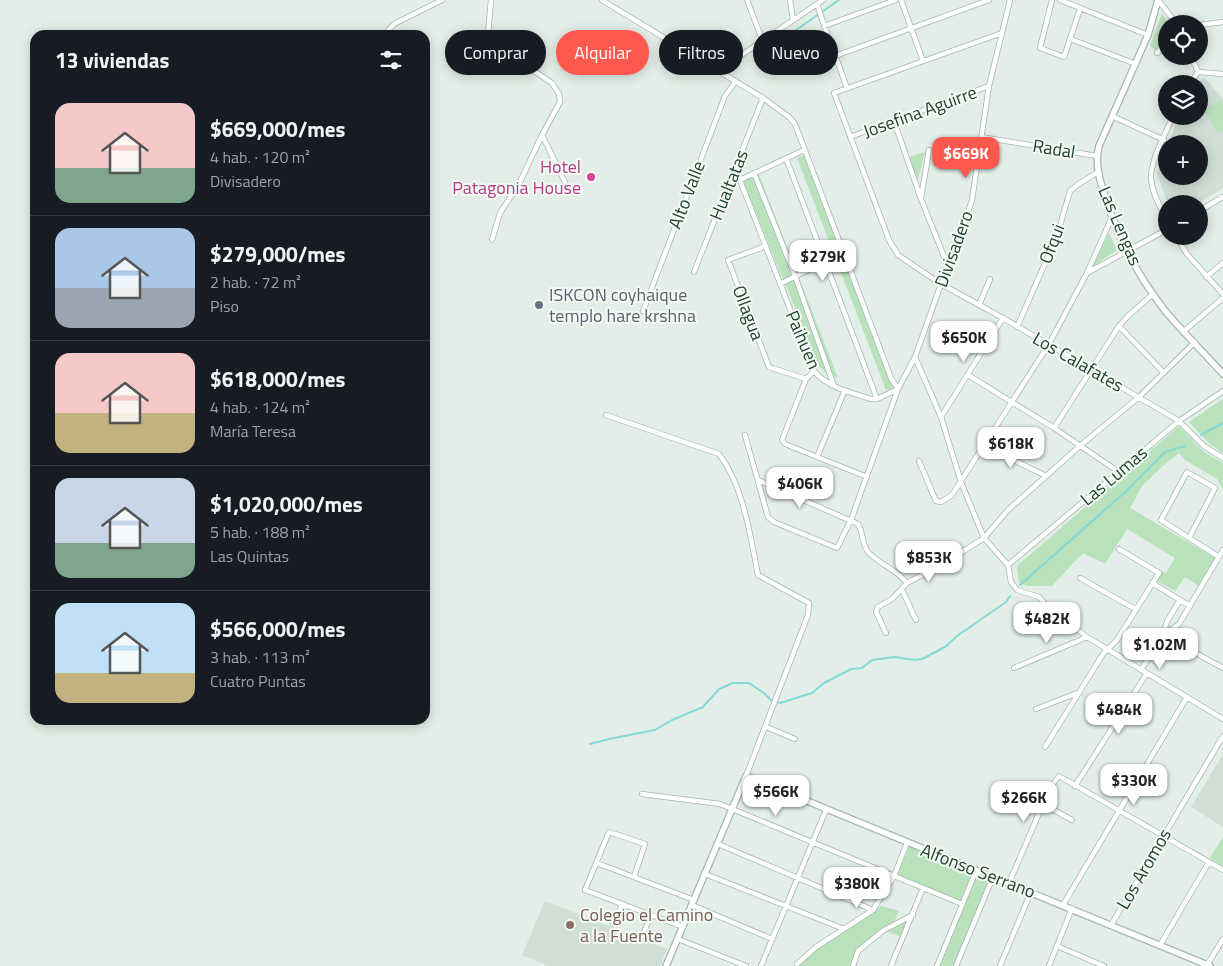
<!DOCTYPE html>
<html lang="es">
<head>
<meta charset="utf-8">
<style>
  body { margin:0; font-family:"Titillium Web",sans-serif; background:#242831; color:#f1f3f6; height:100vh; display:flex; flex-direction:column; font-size:19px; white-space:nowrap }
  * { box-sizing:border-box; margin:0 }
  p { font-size:16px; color:#9ea1a6 }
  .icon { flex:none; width:28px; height:28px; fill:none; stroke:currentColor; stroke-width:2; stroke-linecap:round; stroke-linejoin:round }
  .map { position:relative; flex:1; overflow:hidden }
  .panel { position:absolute; left:30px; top:30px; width:400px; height:695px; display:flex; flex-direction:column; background:#171b24; border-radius:15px; box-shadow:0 2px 12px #0003 }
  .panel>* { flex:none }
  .hud { position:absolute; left:445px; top:30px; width:475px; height:45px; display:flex; gap:10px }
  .buttons { position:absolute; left:1158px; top:15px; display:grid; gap:10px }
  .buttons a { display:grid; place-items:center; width:50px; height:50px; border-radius:50%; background:#171b24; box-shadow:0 2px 12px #0003; font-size:25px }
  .price { position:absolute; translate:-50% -42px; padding:0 11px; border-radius:10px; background:#fff; color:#222; font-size:16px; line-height:32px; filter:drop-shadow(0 1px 2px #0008) }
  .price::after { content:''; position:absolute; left:50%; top:30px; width:15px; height:11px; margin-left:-8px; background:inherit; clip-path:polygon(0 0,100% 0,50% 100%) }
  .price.selected { background:#ff594f; color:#fff }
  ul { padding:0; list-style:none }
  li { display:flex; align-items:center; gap:15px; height:125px; padding:0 25px }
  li+li { border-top:1px solid #363941 }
  li span { display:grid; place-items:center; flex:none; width:140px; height:100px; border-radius:15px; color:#555 }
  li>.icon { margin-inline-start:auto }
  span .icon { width:60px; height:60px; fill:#fffc; stroke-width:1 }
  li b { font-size:21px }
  h2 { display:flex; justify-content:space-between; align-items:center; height:60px; padding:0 25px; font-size:21px }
  .chip { padding:0 18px; border-radius:22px; background:#171b24; box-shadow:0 2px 12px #0003; font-size:18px; line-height:45px }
  .chip.selected { background:#ff594f; color:#fff }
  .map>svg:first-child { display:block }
</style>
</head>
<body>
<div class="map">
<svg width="1223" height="966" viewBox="0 0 1223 966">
  <rect width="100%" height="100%" fill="#e2eee7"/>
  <path fill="#d0ded5" d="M1205,78L1223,99V188L1197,204H1168L1157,174L1166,150V176H1199V144H1168L1179,116H1199V84H1197L1199,80Z
    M1223,754V827L1191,807Z
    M545,901L667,949L660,966H549L522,955Z"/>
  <path fill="#b9e1bc" d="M1162,14L1171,24H1166V41L1156,51L1150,46Z
    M1220,100L1223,105V130L1218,133L1204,110Z
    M925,152L916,187L906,158Z
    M807,154L896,388L886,390L797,158Z
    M758,172L838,378L826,373L818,365L742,178Z
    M1109,233L1117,250L1092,267Z
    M1223,399V452L1222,453L1209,443L1189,422Z
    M1179,426L1204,452L1223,463V489L1217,479L1185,460L1179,453L1164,465L1142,486L1130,508L1215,558L1199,586L1185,577L1175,591L1155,580L1161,571L1166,573L1175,558L1127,529L1105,564L1083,553L1052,586H1028L1019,583L1017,566Z
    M1223,837V866L1210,858Z
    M909,847L973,871L960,901L897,875Z
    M978,874L990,878L953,966H939Z
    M881,906L899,911L894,922L858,949L851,966H797L821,945Z
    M909,919L902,937L886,931Z"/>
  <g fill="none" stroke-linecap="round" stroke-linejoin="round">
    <path stroke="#85d9d6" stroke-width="2" d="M784,40L796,30L839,0
      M1201,435L1223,423
      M1020,585L1124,493L1165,452L1185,446
      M590,744L609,739L655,730L672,720L703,707L719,689L733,683H749L765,694L771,700L780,703L812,693L824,683L851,669L862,668L872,660L894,657L915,660L922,659L945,647L957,636L1006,602L1010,596"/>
    <defs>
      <path id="minor" d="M491,0L488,34L491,42L552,83L559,94L560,102L542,135L565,182
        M602,0L763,98L789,117L795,124L891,378L898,389L877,399H871C851,392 828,388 814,371L740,180L737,165
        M747,0L763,42
        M790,0L793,20
        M901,0L923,61
        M1052,0L1040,48L1064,57L1080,9
        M1060,0L1148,35
        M1158,0L1177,24
        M817,4L821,16L847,88
        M1199,25L1223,22
        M824,26L896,0
        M1002,33L834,93L889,240L898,255L941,284L1003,318L1179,421L1204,446L1223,458
        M384,35L394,24L442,0
        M1073,40L1136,64
        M1157,53L1166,43
        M835,56L989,0
        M1191,56L1198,72
        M718,71L823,0
        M1198,72L1223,74
        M1190,84L1198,72
        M1112,116L1164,140
        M894,121L921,199L949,269
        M850,137L989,86
        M981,137L1097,156
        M786,158L877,399
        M754,173L795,276L834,386
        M740,180L804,150
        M921,198L929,150
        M1199,211L1223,197
        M1166,219C1160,206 1152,193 1151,179C1150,161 1166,133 1173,116
        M1176,236L1187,254L1223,294
        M492,240L500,213L519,184L542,135
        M766,246L728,260L769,367L806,379
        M829,268L845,259
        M694,272L763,98
        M1087,273L1112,217
        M1206,277L1223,263
        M780,284L826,261
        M979,305L990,279
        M643,311L725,96L736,81
        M1119,326L1164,373
        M1017,327L1057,236L1070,191L1077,185L1098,172
        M1184,331L1223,298
        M915,357L941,417L961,482L984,538L1008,565
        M814,371L806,379L782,440L785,444L867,477
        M968,375L1054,428L1119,472
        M606,415L719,454C744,487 750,535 758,575L809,603L808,615L746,776
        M941,417L1003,318
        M1054,428L1119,326L1128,316L1153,294
        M745,435L768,517L774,522L837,548L851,520L898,389L915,357L941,284L949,269L972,200L989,86L1010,0
        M985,446L1046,476
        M817,457L845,390
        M919,461L936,501L941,502L952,495L1049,344L1087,273L1166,230
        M758,480L858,524C864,533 861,545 869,553C881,565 897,570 907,583
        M1189,538L1215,488L1187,472L1161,520L1219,557
        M1008,565L1179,421L1223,391
        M1008,565L1011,582L1017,590L1039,597L1047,606L1087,637L1223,719
        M1080,578L1135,609
        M1152,583L1190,606
        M902,590L916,620
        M886,633L876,612L878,607L892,599L907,583L943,564L984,538L1008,510L1081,445L1139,397L1195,342
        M1163,635L1223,668
        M1163,635L1167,621L1180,600
        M1014,668L1087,637
        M1141,670L1163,635L1179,624L1223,550
        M1036,709L1080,692
        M766,727L795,739
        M1045,747L1103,654L1117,640L1159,573L1119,549
        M1075,786L1147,673
        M642,794L720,804L962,904
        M1043,804L1072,820
        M718,844L873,910
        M597,863L694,900
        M705,874L844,929
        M634,877L645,844L609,832L585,890L683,927
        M1009,883L1043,804L1053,784L1059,776L1223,870
        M692,905L772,939
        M1063,905L1187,697
        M613,924L623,904
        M1111,925L1223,736
        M642,937L651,915
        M678,939L746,966
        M1160,945L1209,862
        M1057,946L1104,966
        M797,964L816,947L873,910L894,876L907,843
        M1207,965L1223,939
        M761,966L826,810
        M853,966L858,951L884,930L913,915
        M891,966L923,888
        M937,966L976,871
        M956,966L993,877
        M1000,966L1031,892
        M1049,966L1072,908"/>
      <path id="tertiary" d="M1158,0L1148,35L1099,146C1094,165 1101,184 1107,202C1120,242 1140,279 1166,312C1184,333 1204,353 1223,374
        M666,966L746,776L1210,966"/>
    </defs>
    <use href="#minor" stroke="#a4b7ad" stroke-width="6"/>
    <use href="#tertiary" stroke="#a4b7ad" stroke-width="8"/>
    <use href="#minor" stroke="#fff" stroke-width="4.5"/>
    <use href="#tertiary" stroke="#fff" stroke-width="5.5"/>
  </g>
  <circle fill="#d1479c" stroke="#f3faf5" stroke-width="2" cx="591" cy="177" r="5"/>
  <circle fill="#6b7280" stroke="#f3faf5" stroke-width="2" cx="539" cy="305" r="5"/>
  <circle fill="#8d6e63" stroke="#f3faf5" stroke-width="2" cx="570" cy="925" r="5"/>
  <g text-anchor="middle" stroke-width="4" stroke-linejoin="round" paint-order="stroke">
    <g font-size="18" fill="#204132" stroke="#f3faf5">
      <text transform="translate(920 112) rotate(-20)" y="6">Josefina Aguirre</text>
      <text transform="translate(1054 149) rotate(9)" y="6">Radal</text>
      <text transform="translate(729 185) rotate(-68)" y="6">Hualtatas</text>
      <text transform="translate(687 195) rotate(-69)" y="6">Alto Valle</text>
      <text transform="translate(1120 226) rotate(67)" y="6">Las Lengas</text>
      <text transform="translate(1052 244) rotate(-69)" y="6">Ofqui</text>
      <text transform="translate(954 249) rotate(-70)" y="6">Divisadero</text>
      <text transform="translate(748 313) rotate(69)" y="6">Ollagua</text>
      <text transform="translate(803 340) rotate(67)" y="6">Paihuen</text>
      <text transform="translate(1078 362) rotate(30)" y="6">Los Calafates</text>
      <text transform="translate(1114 476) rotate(-40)" y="6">Las Lumas</text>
      <text transform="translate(1144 869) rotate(-60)" y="6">Los Aromos</text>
      <text transform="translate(978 871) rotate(21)" y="6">Alfonso Serrano</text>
    </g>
    <g font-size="18" fill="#b23c85" stroke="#f3faf5" text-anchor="end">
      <text x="581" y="173">Hotel<tspan x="581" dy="21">Patagonia House</tspan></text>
    </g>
    <g font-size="18" fill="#5b616d" stroke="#f3faf5" text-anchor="start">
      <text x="549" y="301">ISKCON coyhaique<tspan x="549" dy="21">templo hare krshna</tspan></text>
    </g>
    <g font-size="18" fill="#785e54" stroke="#f3faf5" text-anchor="start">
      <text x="580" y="921">Colegio el Camino<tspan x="580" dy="21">a la Fuente</tspan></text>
    </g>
  </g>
</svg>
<div class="buttons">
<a><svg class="icon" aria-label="locate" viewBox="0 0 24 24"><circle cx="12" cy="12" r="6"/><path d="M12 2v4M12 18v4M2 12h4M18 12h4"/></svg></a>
<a><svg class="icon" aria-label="layers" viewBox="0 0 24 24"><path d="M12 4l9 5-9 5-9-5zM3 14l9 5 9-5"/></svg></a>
<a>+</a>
<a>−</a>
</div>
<b class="price selected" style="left:966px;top:179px">$669K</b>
<b class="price" style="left:823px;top:282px">$279K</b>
<b class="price" style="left:964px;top:363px">$650K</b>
<b class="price" style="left:1011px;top:469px">$618K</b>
<b class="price" style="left:800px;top:509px">$406K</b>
<b class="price" style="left:929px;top:583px">$853K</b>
<b class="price" style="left:1047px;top:644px">$482K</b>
<b class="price" style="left:1160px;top:670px">$1.02M</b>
<b class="price" style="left:1119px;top:735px">$484K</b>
<b class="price" style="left:1134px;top:806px">$330K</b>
<b class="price" style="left:776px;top:817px">$566K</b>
<b class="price" style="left:1024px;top:823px">$266K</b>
<b class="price" style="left:857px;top:909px">$380K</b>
<div class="hud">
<a class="chip">Comprar</a>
<a class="chip selected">Alquilar</a>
<a class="chip">Filtros</a>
<a class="chip">Nuevo</a>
</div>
<section class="panel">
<h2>13 viviendas<svg class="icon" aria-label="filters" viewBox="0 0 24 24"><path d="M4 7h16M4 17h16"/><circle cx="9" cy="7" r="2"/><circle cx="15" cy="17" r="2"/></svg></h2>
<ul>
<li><span style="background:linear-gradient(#f6c9c9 65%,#7fa58c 0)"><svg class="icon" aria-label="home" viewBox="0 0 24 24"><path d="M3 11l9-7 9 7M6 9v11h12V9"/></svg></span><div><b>$669,000/mes</b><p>4 hab. · 120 m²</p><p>Divisadero</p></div></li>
<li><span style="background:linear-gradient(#a9c7e8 60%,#9aa5b1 0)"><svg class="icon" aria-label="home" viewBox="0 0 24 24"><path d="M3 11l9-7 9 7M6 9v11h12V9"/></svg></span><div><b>$279,000/mes</b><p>2 hab. · 72 m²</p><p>Piso</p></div></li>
<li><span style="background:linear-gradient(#f6c9c9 60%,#c2b280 0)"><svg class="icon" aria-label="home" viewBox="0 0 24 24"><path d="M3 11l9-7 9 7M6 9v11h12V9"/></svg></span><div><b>$618,000/mes</b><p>4 hab. · 124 m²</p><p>María Teresa</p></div></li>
<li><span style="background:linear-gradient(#c9d6e8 65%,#7fa58c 0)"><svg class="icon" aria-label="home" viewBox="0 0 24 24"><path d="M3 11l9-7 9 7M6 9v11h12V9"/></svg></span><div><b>$1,020,000/mes</b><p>5 hab. · 188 m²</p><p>Las Quintas</p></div></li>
<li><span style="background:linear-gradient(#bfe0f5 70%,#c2b280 0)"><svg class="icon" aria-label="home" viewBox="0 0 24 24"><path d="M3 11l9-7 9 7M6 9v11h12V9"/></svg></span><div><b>$566,000/mes</b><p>3 hab. · 113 m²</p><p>Cuatro Puntas</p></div></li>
</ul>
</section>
</div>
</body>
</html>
